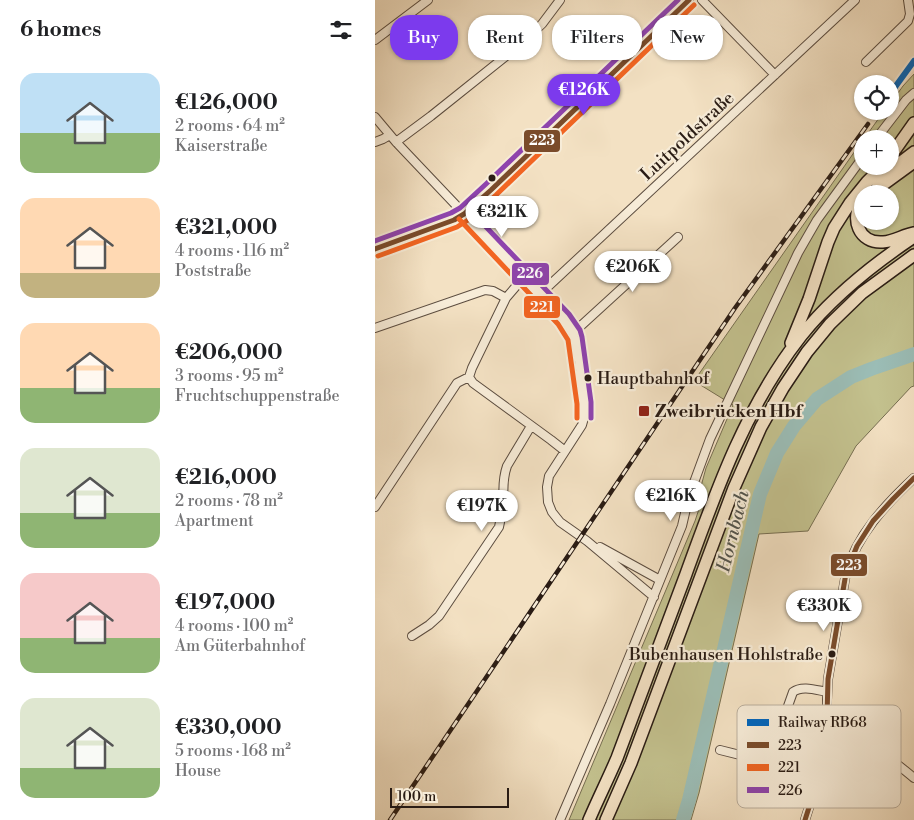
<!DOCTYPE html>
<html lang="en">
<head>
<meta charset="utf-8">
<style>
  body { margin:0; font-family:"Libre Bodoni",serif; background:#f6f6f6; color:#202124; height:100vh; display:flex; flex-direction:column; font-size:19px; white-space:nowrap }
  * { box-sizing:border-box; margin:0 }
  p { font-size:16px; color:#757577 }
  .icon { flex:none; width:28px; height:28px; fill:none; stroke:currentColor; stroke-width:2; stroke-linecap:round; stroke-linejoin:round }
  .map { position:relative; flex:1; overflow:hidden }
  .side { display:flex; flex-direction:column; background:#fff; width:375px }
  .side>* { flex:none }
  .hud { position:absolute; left:15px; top:15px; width:449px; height:45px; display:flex; gap:10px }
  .buttons { position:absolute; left:479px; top:75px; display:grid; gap:10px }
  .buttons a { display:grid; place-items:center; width:45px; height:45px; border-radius:50%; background:#fff; box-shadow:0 1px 4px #0004; font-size:25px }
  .scale { position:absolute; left:15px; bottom:12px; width:119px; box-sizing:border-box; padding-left:5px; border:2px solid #2a1c14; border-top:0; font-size:14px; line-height:18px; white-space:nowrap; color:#2a1c14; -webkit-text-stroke:4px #f7ecd8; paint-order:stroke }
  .price { position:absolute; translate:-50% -42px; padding:0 11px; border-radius:18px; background:#fff; color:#222; font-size:16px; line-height:32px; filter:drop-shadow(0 1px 2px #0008) }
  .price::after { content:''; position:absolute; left:50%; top:30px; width:15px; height:11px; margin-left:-8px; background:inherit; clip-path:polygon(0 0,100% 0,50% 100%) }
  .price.active { background:#7c3aed; color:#fff }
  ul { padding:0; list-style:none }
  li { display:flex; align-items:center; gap:15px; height:125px; padding:0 20px }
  li span { display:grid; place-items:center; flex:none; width:140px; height:100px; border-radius:15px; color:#555 }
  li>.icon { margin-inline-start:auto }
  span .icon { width:60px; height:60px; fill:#fffc; stroke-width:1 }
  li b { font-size:21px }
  h2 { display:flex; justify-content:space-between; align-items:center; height:60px; padding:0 20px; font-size:21px }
  .tag { padding:0 18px; border-radius:20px; background:#fff; box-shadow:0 1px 4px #0004; font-size:18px; line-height:45px }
  .tag.active { background:#7c3aed; color:#fff }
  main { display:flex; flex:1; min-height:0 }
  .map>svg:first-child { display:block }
</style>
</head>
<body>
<main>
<section class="side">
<h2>6 homes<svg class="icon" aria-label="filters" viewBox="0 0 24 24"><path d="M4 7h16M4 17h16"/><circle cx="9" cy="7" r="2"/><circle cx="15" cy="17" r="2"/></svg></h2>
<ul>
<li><span style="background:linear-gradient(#bfe0f5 60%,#8fb573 0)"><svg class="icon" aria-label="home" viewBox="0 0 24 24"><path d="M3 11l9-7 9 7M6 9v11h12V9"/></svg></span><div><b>€126,000</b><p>2 rooms · 64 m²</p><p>Kaiserstraße</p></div></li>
<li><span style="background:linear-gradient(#ffd9b3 75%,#c2b280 0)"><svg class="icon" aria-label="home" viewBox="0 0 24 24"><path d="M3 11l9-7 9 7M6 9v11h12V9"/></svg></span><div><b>€321,000</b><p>4 rooms · 116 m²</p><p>Poststraße</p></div></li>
<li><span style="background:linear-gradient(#ffd9b3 65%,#8fb573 0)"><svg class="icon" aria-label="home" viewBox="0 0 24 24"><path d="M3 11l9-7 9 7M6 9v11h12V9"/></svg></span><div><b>€206,000</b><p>3 rooms · 95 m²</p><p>Fruchtschuppenstraße</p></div></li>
<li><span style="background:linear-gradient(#dfe7d0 65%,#8fb573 0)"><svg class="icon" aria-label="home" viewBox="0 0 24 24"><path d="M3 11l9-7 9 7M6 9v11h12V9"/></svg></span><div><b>€216,000</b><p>2 rooms · 78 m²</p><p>Apartment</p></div></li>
<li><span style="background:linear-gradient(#f6c9c9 65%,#8fb573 0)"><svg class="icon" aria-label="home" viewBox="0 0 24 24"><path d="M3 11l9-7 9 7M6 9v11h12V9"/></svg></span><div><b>€197,000</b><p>4 rooms · 100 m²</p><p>Am Güterbahnhof</p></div></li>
<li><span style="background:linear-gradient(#dfe7d0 70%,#8fb573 0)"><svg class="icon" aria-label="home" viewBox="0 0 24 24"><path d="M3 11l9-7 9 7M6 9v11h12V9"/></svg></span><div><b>€330,000</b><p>5 rooms · 168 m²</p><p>House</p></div></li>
</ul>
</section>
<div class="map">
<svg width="539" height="820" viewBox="0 0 539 820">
  <rect width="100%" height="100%" fill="#f3e1c3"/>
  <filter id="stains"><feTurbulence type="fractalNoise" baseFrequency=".004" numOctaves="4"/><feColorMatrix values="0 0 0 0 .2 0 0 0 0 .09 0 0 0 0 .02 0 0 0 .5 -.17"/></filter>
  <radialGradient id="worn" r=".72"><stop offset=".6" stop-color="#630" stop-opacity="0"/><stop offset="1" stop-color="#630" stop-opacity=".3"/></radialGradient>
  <path fill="#c3c18e" stroke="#766e51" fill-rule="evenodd" d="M539,74V386L536,387L481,446L433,531L384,534L324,793L316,820H194L320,521L326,503L322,501L331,468L358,405L319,381L487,141L488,166H515V139H489L509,111H515V104L528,86ZM488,194H515V221H488Z"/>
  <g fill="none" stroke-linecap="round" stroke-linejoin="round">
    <path stroke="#9bbdb6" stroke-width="14" d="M308,820L314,800L385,494L402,453L419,426L442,399L476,377L496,369L539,354"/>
    <defs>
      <path id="minor" d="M327,0L400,75
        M0,40L53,0
        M491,62L533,21L535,14L533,0
        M0,117L21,142L189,319L198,333L204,360L209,403V418L207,425L174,476L172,487L173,502L177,512L185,522L212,541L279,597
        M501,139L531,100L539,93
        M0,142L8,139L15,135
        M21,142L56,116L146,44L167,24L185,0
        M0,249L79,220L89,214L116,190L314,0
        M165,294L480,0
        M0,328L110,290L118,291L131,298
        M198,333L303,237
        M94,377L98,383L176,440L190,451
        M0,507L82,383L94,377L97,368L131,298L149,277
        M225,547L285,580
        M37,636L54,625L64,616L124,527C126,518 127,510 128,502C129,488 127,480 132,466L156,426
        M452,726C486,732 513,757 539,778
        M345,750L393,762L443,782
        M393,762L418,692C427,685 441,690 452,692
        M185,820L235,704L307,526L314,496L335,439L423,253L442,220L488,157
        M430,820L451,754L452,745V700L453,679L471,573C482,535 510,505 539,478"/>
      <path id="highway" d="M515,157L539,123
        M501,181L539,152
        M495,194L539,162
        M488,200C474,218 484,244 508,242C518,242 528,235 539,233
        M416,343L434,299L453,242L459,228L475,203L492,182L508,166
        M214,820C223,799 233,779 242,758C250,737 258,715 266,694C281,654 296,614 311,574C341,491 371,406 426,336C458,296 497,265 539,237
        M231,820L256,763L359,488L386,427L408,388L432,352L455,324L487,293L539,255"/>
    </defs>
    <use href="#minor" stroke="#5c4d40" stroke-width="10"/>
    <use href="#highway" stroke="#2a1c14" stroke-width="14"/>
    <use href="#minor" stroke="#f7ecd8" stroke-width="8"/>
    <use href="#highway" stroke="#f3e1c3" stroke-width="11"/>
    <defs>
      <path id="rail" d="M15,820L360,308L493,124"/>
    </defs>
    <use href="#rail" stroke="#2a1c14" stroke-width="4.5"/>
    <use href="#rail" stroke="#f7ecd8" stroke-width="2.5" stroke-dasharray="8" stroke-linecap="butt"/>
    <defs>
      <path id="bus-1" d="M0,249L79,220L89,214L116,190L314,0
        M430,820L451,754L453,679L471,573L482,546L498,521L518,499L539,478"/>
      <path id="bus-2" d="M84,219L183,324L193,340L202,404V418
        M3,256L82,227L93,220L121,195L319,5"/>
      <path id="bus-3" d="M94,209L194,314L205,330L207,337L216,402V418
        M0,241L76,213L85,208L111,184L303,0"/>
    </defs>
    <use href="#bus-1" stroke="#f7ecd8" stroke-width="9"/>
    <use href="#bus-2" stroke="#f7ecd8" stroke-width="9"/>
    <use href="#bus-3" stroke="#f7ecd8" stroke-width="9"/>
    <use href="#bus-1" stroke="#7a4b2a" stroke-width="5"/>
    <use href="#bus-2" stroke="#f26522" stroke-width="5"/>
    <use href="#bus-3" stroke="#8e44ad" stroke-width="5"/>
    <defs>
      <path id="rail-1" d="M515,94L539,61"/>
    </defs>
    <use href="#rail-1" stroke="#f7ecd8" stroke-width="10"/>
    <use href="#rail-1" stroke="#0065bd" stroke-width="6"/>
  </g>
  <g fill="#2a1c14" stroke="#f7ecd8" stroke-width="2">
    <circle cx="117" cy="178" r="4.5"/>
    <circle cx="213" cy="378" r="4.5"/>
    <circle cx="457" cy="654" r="4.5"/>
  </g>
  <rect fill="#8f2418" stroke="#f7ecd8" stroke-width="2" x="263" y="405" width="12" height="12" rx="2.5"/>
  <g text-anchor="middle" stroke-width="4.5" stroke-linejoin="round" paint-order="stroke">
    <g font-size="17" fill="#2a1c14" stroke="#f7ecd8" text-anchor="start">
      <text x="222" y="384">Hauptbahnhof</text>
      <text x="448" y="660" text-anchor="end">Bubenhausen Hohlstraße</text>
    </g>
    <g font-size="18" fill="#2a1c14" stroke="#f7ecd8">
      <text transform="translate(312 136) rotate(-43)" y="6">Luitpoldstraße</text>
    </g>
    <g font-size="18" font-weight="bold" fill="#2a1c14" stroke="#f7ecd8" text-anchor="start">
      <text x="280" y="417">Zweibrücken Hbf</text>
    </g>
    <g font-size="19" font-style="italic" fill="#52544d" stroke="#f7ecd8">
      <text transform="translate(357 531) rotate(-76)" y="7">Hornbach</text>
    </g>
  </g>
  <rect x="362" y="705" width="164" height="103" rx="8" fill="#f7ecd8" stroke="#baae9d" stroke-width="1"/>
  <rect x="372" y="719" width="22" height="7" fill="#0065bd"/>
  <rect x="372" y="742" width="22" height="6" fill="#7a4b2a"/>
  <rect x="372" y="764" width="22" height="7" fill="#f26522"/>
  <rect x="372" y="787" width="22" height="6" fill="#8e44ad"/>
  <g font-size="14" fill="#2a1c14">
    <text x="403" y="727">Railway RB68</text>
    <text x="403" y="750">223</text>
    <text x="403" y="772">221</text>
    <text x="403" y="795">226</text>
  </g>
  <g stroke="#f7ecd8" stroke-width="2">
    <rect x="148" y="129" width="38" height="24" rx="5" fill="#7a4b2a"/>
    <rect x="136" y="262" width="39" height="24" rx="5" fill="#8e44ad"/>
    <rect x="148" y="295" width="38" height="24" rx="5" fill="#f26522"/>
    <rect x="455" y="553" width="38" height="24" rx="5" fill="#7a4b2a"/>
  </g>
  <g font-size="14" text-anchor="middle" font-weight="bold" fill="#fff">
    <text x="167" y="145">223</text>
    <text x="155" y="278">226</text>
    <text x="167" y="312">221</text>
    <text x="474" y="570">223</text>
  </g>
  <rect width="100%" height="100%" filter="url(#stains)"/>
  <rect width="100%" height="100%" fill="url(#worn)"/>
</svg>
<div class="buttons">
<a><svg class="icon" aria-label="locate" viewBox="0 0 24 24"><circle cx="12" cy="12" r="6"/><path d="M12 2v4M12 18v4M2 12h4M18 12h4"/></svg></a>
<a>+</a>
<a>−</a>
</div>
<div class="scale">100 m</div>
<b class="price active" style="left:209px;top:116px">€126K</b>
<b class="price" style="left:127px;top:238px">€321K</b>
<b class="price" style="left:258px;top:293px">€206K</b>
<b class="price" style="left:296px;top:522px">€216K</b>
<b class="price" style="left:107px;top:532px">€197K</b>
<b class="price" style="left:449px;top:632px">€330K</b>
<div class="hud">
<a class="tag active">Buy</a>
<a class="tag">Rent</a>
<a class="tag">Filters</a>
<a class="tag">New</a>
</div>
</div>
</main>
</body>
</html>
